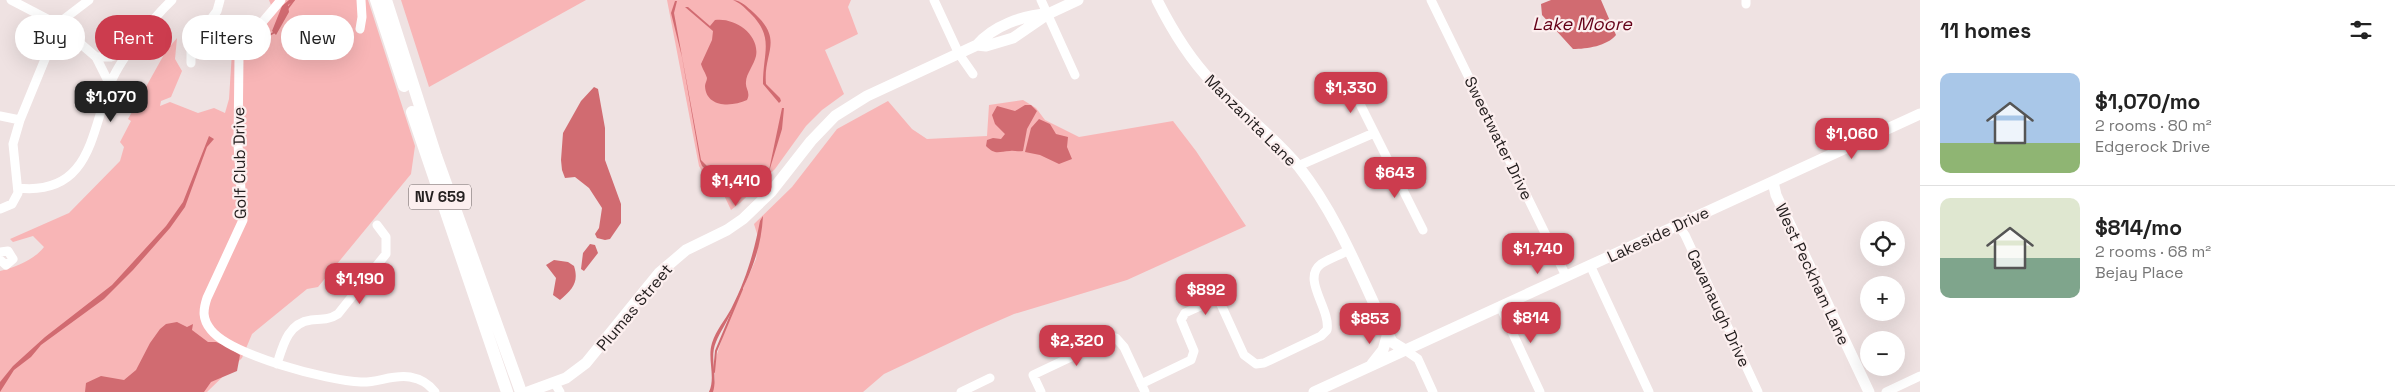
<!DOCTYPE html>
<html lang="en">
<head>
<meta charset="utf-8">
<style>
  body { margin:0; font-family:"Space Grotesk",sans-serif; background:#f2f2f2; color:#222; height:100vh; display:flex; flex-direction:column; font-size:19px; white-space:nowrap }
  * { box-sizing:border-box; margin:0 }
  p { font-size:16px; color:#767676 }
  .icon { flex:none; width:28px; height:28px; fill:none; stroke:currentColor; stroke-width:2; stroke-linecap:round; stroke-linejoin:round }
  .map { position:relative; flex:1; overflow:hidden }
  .panel { display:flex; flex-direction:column; background:#fff; width:475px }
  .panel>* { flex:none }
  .guide { position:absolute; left:15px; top:15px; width:475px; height:45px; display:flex; gap:10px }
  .fabs { position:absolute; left:1860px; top:221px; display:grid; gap:10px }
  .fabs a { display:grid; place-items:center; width:45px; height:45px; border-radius:50%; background:#fff; box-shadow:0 5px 20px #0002; font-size:25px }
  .price { position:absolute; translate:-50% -42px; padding:0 11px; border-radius:10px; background:#cc3c4e; color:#fff; font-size:16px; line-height:32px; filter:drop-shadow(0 1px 2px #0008) }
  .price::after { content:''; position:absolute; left:50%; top:30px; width:15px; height:11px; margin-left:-8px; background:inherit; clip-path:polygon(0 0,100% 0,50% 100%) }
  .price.selected { background:#222; color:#fff }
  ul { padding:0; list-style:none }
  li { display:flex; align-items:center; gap:15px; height:125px; padding:0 20px }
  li+li { border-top:1px solid #e0e0e0 }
  li span { display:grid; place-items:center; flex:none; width:140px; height:100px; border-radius:10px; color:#555 }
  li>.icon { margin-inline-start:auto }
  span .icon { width:60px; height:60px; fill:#fffc; stroke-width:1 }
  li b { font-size:21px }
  h2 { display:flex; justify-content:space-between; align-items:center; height:60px; padding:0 20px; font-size:21px }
  .tag { padding:0 18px; border-radius:22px; background:#fff; box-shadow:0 5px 20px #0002; font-size:18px; line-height:45px }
  .tag.selected { background:#cc3c4e; color:#fff }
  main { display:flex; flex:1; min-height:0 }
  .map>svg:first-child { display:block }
</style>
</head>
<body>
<main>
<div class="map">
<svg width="1920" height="392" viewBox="0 0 1920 392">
  <rect width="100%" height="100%" fill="#efe2e2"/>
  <path fill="#f8b5b6" d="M269,0H368L415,146L411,174L318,287L307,289L252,334L242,358L207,392H0V271C16,267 34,260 44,247L33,236L13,242L10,239L69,213L120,161L124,147L120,142L131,121L128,119L166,51L177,38L175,59L182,71L171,97L161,101L160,106L170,102L198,113L214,108L225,113L229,99L232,52L271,5Z
    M401,0H586L429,87Z
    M667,0H851L848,7L858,34L825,50L844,94L822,110L806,126L775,169L740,203L731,210L722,191L709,183L699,166Z
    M1023,100L1036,108L1045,120L1079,137L1173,121L1196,151L1246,226L1127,280L1014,314L975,331L884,374L863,392H709L715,380L714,364L724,332L756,259L759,240L754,224L792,187L837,129L888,101L912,129L927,139L987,136L989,105Z"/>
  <path fill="#d16b71" d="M289,0H295L288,5L289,12L276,35L272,31L282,6Z
    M733,0C742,1 747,7 753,12C785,41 763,51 766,84L780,98L781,101L779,103L763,84C763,51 775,37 749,12C744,7 740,3 733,0Z
    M1551,0H1601L1616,35C1607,46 1587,49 1573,49L1542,15L1541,4Z
    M675,1H677L674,13L701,160L712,171L729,174L717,180L702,166L700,161L682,57L671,13Z
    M685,7H688L710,26L715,20C734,17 760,34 756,56C754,65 746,74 746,82C745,89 751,92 747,100C732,107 706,108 705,86C705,83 707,81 707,78C706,74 702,68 701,64L712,40L713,31Z
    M594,87L598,89L605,128V160L621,204V223L610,239L605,240L597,238L595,234L599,228L602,208L589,188L575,177L565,178L562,170L561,160L563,133L581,101Z
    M1025,105H1031L1037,111L1027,129L1023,151C1018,152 1014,150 1010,151C999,151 996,156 986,146L987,140L993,138L1001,139L1005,134L995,124L992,115L997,106L1015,111Z
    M782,108H784L782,129L768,175Z
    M1039,119L1050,124L1056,134L1068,137L1067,147L1072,159L1059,164L1040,155L1025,152L1031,128Z
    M209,136L214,139L207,147L185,207L170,228L133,270L104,299L41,345L31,357L14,370L0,392V382L13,366L45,337L112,285L166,226L183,202Z
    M763,216C761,253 748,279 732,311C727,322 720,332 716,342C709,358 718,376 713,392H709C716,377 707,359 712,343C716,330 725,320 731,309C746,280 754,252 760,221Z
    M590,244L595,245L598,253L584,271L581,269L583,253Z
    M554,260L568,262L574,266C579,282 573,289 560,300L553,295L556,278L546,265Z
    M177,322L187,327L193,324L192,330L208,342H216L226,346L240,355L237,371L211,382L204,392H85L86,383L101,376L124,380L136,370L150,343L160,329L166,324Z"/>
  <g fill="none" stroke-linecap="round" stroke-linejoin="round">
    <path stroke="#d16b71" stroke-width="2" d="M288,8L294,0
      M266,37L275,32
      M714,372L716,351L742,289"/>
    <path stroke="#fff" stroke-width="9" d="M11,0L59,25L96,57L110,85
      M281,0L248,39L239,57L238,144L243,220L207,298C203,310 202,319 211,330C231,355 328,381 361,382C377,383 393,374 410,377C421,379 428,383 435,392
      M934,0L959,54L973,74
      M1041,0L1075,75
      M1431,0L1566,276
      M1746,0V4
      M360,29L362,17L361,0
      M96,57H111L129,51
      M191,63V45L217,11L220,0
      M1350,84L1423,230
      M0,116L20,120
      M1298,166L1374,133
      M18,188C92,196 91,130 111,82C121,58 153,18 172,0
      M0,209L12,204L18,193L13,144L20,120L59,25L64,19L89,0
      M1678,225L1685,235L1758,392
      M0,252L8,251L13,259L6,265L0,260
      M1590,265L1649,392
      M1500,306L1540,392
      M1405,350L1418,359L1433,392
      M277,364C283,345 288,323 311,320C321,319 329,320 338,314L386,254V237L377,225
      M554,382L560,392
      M1141,384L1191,360L1194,351L1181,320L1185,313L1218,298L1244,355L1256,364L1264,363L1321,336L1327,330C1331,309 1301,279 1321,264C1329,259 1340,255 1349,250
      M961,392L990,378
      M1041,392L1033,375L1107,340L1116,338L1124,347L1145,392
      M1886,392L1920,376"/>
    <path stroke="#fff" stroke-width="11" d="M1157,0C1172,30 1189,58 1212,82C1240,112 1273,135 1299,167C1340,219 1363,283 1392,342L1405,350
      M977,45L986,46L1013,38L1048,14L1078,0
      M1773,182L1776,195L1869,392
      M1372,364L1383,350L1388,333
      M528,392L566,378L586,363L659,273L686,250L727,230L743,219L771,192L811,141L835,116L867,96L977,45C993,26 1023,15 1048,14
      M1314,392L1920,114"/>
    <path stroke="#fff" stroke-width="12" d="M376,0L404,86
      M386,0L436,156L521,392
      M412,112L507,392"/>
  </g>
  <g text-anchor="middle" stroke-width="4.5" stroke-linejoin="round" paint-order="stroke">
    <rect fill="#fcefef" stroke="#665e5e" stroke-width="1" x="409" y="184.5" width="62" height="25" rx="4"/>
    <g font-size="15" font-weight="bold" fill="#252020">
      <text x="440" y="202">NV 659</text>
    </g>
    <g font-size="16" fill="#252020" stroke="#fcefef">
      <text transform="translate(1251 120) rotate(45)" y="6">Manzanita Lane</text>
      <text transform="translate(1499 138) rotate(64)" y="6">Sweetwater Drive</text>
      <text transform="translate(239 163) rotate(-91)" y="6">Golf Club Drive</text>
      <text transform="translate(1658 234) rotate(-25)" y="6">Lakeside Drive</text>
      <text transform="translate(1813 274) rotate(65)" y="6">West Peckham Lane</text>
      <text transform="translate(634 307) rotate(-50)" y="6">Plumas Street</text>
      <text transform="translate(1719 308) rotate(65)" y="6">Cavanaugh Drive</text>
    </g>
    <g font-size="18" font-style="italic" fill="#640118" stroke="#fcefef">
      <text x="1582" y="30">Lake Moore</text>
    </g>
  </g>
</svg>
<div class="fabs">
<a><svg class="icon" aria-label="locate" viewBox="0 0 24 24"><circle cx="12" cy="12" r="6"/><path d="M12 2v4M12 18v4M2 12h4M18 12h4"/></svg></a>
<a>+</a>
<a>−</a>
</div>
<b class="price" style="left:1351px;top:114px">$1,330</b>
<b class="price selected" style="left:111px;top:123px">$1,070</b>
<b class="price" style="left:1852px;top:160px">$1,060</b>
<b class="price" style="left:1395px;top:199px">$643</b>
<b class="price" style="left:736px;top:207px">$1,410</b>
<b class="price" style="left:1538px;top:275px">$1,740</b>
<b class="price" style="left:360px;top:305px">$1,190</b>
<b class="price" style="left:1206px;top:316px">$892</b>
<b class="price" style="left:1531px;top:344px">$814</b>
<b class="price" style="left:1370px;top:345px">$853</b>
<b class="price" style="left:1077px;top:367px">$2,320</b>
<div class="guide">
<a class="tag">Buy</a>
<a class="tag selected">Rent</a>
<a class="tag">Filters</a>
<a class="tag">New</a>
</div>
</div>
<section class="panel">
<h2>11 homes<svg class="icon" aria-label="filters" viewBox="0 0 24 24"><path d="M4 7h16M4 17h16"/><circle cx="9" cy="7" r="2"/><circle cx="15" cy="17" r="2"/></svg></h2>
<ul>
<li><span style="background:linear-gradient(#a9c7e8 70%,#8fb573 0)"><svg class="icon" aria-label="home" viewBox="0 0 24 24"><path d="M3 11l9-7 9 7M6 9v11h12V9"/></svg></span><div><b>$1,070/mo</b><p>2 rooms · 80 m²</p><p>Edgerock Drive</p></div></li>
<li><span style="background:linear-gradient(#dfe7d0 60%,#7fa58c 0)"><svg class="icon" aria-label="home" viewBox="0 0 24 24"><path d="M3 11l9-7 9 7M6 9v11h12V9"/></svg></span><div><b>$814/mo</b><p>2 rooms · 68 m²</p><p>Bejay Place</p></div></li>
</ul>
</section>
</main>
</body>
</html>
